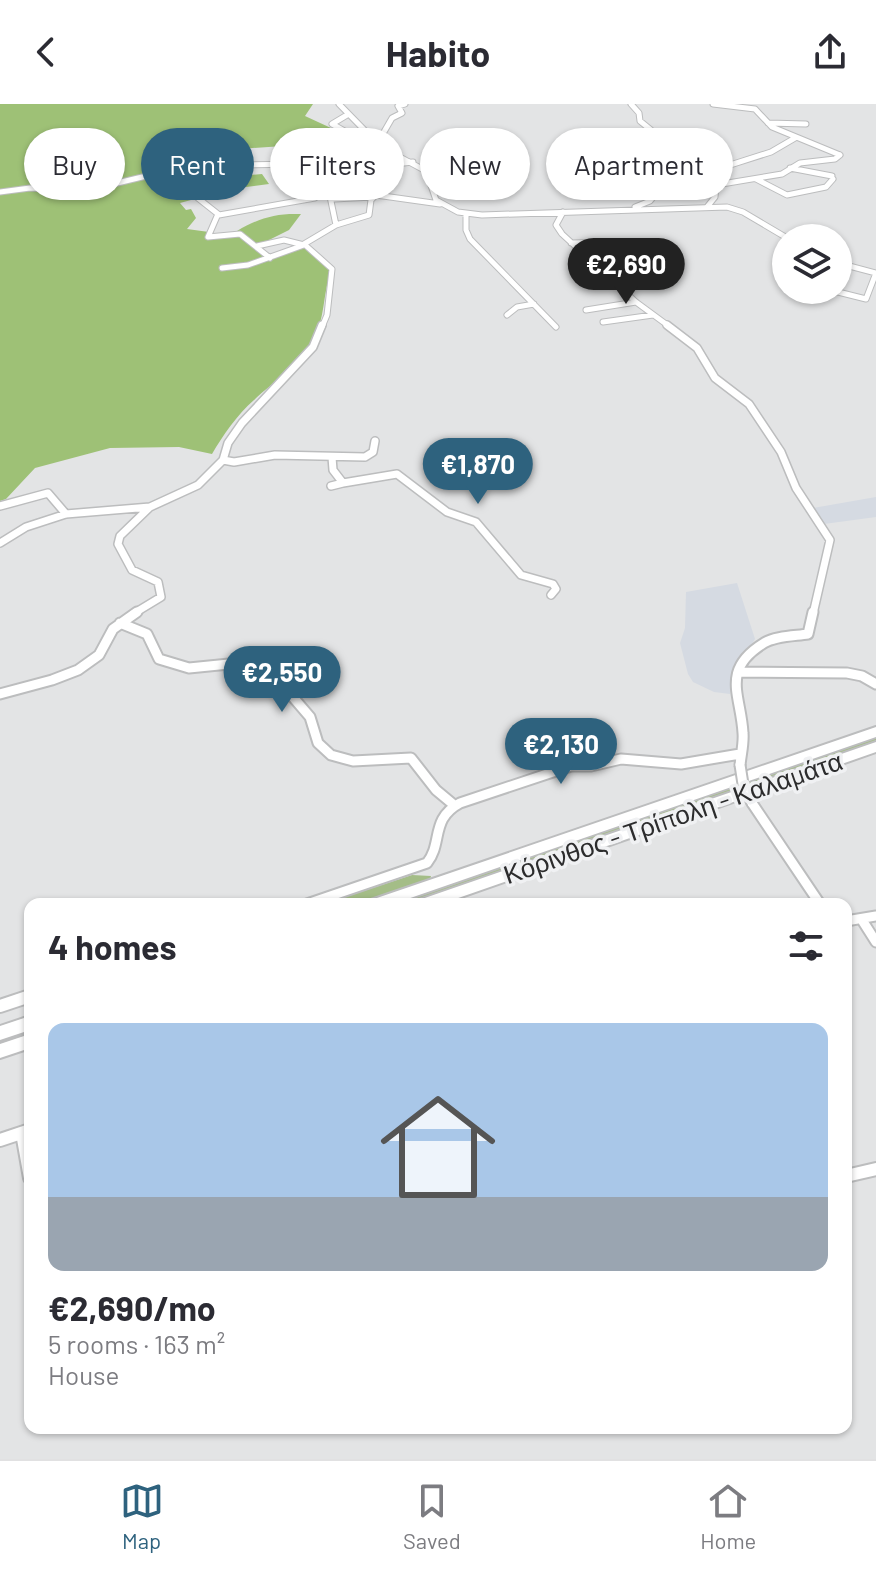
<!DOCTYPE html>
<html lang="en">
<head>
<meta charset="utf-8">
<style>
  body { margin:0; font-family:Barlow,sans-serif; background:#f7f7f7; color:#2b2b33; height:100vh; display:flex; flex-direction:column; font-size:30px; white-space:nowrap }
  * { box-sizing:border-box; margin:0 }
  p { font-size:26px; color:#7c7c81 }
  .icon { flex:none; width:44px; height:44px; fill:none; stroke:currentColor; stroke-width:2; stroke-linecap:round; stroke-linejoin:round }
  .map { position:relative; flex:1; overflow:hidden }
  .drawer { position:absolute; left:24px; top:794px; width:828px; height:536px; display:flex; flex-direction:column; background:#fff; border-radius:16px; box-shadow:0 2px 6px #0004 }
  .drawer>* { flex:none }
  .guide { position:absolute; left:24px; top:24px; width:828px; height:72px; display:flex; gap:16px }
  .buttons { position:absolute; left:772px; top:120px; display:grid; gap:16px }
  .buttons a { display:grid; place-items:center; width:80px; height:80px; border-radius:50%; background:#fff; box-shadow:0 2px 6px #0004; font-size:40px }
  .price { position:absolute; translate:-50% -68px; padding:0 18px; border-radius:28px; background:#2e627e; color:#fff; font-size:26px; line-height:52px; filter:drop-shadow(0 2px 4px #0008) }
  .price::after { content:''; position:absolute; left:50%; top:48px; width:24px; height:18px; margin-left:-12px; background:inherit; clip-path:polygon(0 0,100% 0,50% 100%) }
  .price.current { background:#222; color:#fff }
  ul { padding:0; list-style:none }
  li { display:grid; align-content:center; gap:16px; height:424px; padding:0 24px }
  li+li { border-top:2px solid #e1e1e2 }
  li span { display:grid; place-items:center; height:248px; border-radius:16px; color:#555 }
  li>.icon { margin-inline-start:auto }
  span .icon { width:144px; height:144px; fill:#fffc; stroke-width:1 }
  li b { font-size:34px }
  h2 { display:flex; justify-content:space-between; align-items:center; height:96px; padding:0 24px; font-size:34px }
  .tag { padding:0 28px; border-radius:36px; background:#fff; box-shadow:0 2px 6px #0004; font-size:28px; line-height:72px }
  .tag.current { background:#2e627e; color:#fff }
  header { display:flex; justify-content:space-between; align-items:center; height:104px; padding:0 24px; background:#fff; font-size:36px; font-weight:700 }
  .menu { display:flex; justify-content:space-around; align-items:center; height:112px; border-top:2px solid #e1e1e2; background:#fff; font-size:22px; color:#7c7c81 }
  .menu a { display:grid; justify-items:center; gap:4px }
  .menu .current { color:#2e627e }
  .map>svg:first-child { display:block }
</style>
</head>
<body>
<header><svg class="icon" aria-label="back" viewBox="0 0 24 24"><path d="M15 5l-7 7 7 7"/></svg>Habito<svg class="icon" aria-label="share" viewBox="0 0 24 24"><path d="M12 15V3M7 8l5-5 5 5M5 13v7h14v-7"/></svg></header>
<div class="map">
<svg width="876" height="1355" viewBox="0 0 876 1355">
  <rect width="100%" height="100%" fill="#e3e4e5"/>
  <path fill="#d5dae2" d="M876,393V413L824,420L813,404Z
    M737,479L755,535L734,569L730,590L714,588L693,578L688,570L680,539L685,524L686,488Z"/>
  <path fill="#a4bd87" d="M876,634V638L407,800H394Z
    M412,771L431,772L430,776L359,800H324Z"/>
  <path fill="#9ec176" d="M0,0H313L305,12L344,30L312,40L223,46L225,73L262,70L269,80L199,89L202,93L180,99L186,106L191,105L196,114L187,125L209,128V136L237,132V127C259,114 276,109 301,110L289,126L257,142L271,155L305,143L331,167C322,193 326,213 312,239C298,264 274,277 254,296C237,311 223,331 212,350L179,343L110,344L35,364L6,395L0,397Z"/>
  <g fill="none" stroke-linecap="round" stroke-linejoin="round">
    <defs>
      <path id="minor-far3" d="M339,0L381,43L426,67L436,96L458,108L482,111L727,103L743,108L787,134
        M631,0L639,9L640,17L651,26L643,35L655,91L650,97L635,103
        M713,0L755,5L772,23L840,51
        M347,11L332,20L366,39
        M768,19L806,20
        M308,40L314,52
        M377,40L392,14L402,9L398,2L405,0
        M602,50L649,52
        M300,60L328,83L336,121
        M347,60L359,64L413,58
        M727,62L771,48L795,34
        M359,64L383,90
        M589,64H649
        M790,64L832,72
        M695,68L716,81
        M318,72L347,60L345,55
        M609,73H654
        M756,75L787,91L826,83L833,75
        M0,88L30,84L84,87L188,62L300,60L317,50L359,40H377
        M194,91L218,110L208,133L240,130L270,154
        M334,95L373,93
        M707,103L715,93L716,81L782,70L800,59L835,55L840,51
        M563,108L556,121L562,130L636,198L670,223
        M466,110V126L470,135L556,223
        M219,111L315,94
        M571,139L624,138L644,161
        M257,142L284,136L304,141
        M838,159L876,169
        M222,164L248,161L304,141
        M830,186L866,195L876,169
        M586,206L636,198
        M507,211L517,203L534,200
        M603,218L653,211
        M322,223L327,211L332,165L304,140L336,121L369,111L371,96L376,91L440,100"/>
      <path id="minor-far2" d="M667,221L697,244L715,274L749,300L781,348L796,384L830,436L813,510
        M332,353L333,366L343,379L397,370L447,408L476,418L521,471L553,480L556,485L551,491
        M223,356L234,358L275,351L365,353L373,348L375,337
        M331,382L343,379
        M0,402L48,389L66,410
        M0,439L26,423L66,410L150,403L198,381L223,356L228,339L242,319L313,243L322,221
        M133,510L161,493L158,478L132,466L118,440L120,432L150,403"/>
      <path id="minor-far1" d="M120,519L147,530L159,555L189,564L229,560L294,567L297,572L292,592L310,613L318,639L331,651L353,657L411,654L436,686L454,701
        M739,568L847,569L862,572L876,580
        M0,590L52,576L78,566L99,551L113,525L137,508
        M740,661C741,651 744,639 743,629C741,591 720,566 764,539C775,532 795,532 808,530L813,508
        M752,699L820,800
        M307,800L427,759C443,739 430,715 460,699L571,662H591L621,655L681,660L740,650
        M862,816L876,838
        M846,817L876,812"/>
      <path id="minor" d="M0,902L30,892
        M22,1029L30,1074
        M0,1036L30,1026
        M846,1072L876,1065"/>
      <path id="highway" d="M876,623V633L393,800H368L371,796Z
        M876,638V648L441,800H416L419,796Z
        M30,912V926L0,936V922Z
        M30,930V944L0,954V940Z"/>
    </defs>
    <use href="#minor-far3" stroke="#bcbdbe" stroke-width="7"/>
    <use href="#minor-far2" stroke="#bcbdbe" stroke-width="10"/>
    <use href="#minor-far1" stroke="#bcbdbe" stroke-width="13"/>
    <use href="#minor" stroke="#bcbdbe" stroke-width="16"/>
    <use href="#highway" stroke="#bcbdbe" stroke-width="4"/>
    <use href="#minor-far3" stroke="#fff" stroke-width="5"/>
    <use href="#minor-far2" stroke="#fff" stroke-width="7"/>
    <use href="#minor-far1" stroke="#fff" stroke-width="9"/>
    <use href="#minor" stroke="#fff" stroke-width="12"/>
    <use href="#highway" fill="#fff" fill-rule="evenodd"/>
    <defs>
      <path id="minor-bridge" d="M740,661L743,680L752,699"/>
    </defs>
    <use href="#minor-bridge" stroke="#bcbdbe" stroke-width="13" stroke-linecap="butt"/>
    <use href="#minor-bridge" stroke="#fff" stroke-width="9"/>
  </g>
  <g text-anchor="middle" stroke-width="7" stroke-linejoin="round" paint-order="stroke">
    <g font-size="26" fill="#2c2c2d" stroke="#f0f1f3">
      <text transform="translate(673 714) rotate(-19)" y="9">Κόρινθος - Τρίπολη - Καλαμάτα</text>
    </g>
  </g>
</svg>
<div class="buttons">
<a><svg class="icon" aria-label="layers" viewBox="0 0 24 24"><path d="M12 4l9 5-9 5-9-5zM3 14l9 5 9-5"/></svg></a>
</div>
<b class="price current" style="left:626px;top:202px">€2,690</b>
<b class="price" style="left:478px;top:402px">€1,870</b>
<b class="price" style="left:282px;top:610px">€2,550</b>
<b class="price" style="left:561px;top:682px">€2,130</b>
<div class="guide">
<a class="tag">Buy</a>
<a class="tag current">Rent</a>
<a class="tag">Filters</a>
<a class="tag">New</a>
<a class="tag">Apartment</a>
</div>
<section class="drawer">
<h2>4 homes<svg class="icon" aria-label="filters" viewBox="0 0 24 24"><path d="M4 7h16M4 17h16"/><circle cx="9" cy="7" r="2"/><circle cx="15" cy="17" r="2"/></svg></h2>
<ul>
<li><span style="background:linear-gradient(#a9c7e8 70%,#9aa5b1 0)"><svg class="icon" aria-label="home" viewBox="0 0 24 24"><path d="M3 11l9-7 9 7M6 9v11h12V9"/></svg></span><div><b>€2,690/mo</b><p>5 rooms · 163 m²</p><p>House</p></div></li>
</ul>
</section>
</div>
<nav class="menu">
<a class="current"><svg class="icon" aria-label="map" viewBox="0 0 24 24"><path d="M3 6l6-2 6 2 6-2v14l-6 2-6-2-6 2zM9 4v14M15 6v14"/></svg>Map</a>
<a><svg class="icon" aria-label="saved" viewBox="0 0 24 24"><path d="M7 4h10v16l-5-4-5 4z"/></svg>Saved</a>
<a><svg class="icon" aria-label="home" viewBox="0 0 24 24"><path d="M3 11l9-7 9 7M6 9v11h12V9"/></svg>Home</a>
</nav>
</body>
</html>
